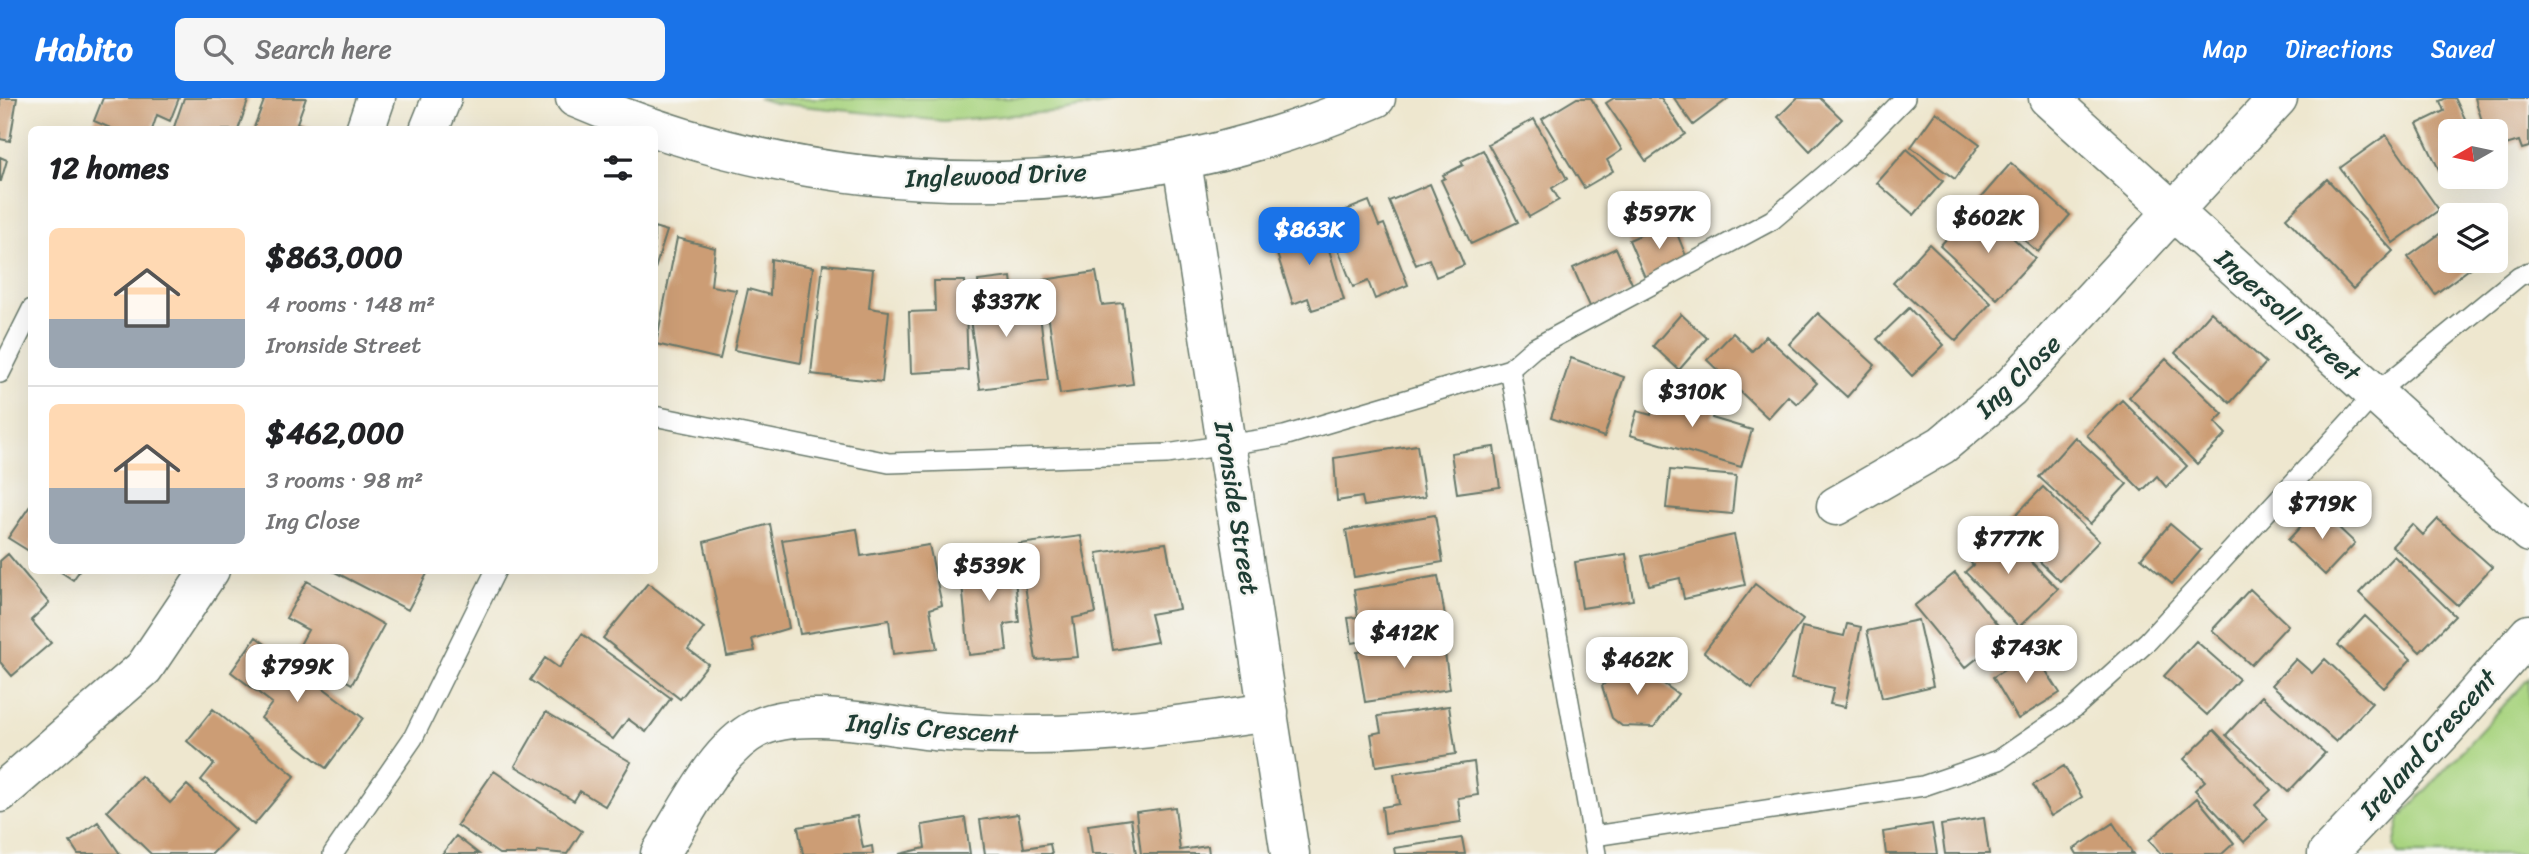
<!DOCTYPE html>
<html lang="en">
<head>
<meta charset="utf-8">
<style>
  body { margin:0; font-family:Sriracha,sans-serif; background:#f6f6f6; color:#202124; height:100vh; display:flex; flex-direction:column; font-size:26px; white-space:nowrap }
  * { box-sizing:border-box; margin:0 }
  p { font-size:23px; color:#757577 }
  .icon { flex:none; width:38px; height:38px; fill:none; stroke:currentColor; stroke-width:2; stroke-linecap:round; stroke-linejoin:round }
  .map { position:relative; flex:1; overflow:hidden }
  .details { position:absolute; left:28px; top:28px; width:630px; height:448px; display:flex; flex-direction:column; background:#fff; border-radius:10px; box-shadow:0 7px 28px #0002 }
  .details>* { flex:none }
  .needle { width:46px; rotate:261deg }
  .fabs { position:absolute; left:2438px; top:21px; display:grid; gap:14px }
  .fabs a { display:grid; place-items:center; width:70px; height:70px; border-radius:10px; background:#fff; box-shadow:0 7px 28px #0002; font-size:35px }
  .price { position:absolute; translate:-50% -60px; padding:0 16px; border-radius:14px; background:#fff; color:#222; font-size:23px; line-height:46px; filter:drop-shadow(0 2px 4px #0008) }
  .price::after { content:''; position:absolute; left:50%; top:42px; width:21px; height:16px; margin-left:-10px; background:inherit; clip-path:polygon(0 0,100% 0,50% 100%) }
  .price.current { background:#1a73e8; color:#fff }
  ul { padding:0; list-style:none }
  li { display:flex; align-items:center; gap:21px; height:175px; padding:0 21px }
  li+li { border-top:2px solid #e0e0e0 }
  li span { display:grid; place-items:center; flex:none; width:196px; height:140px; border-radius:10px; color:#555 }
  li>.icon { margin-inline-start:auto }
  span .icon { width:84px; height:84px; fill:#fffc; stroke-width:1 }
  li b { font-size:30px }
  h2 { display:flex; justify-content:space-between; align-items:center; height:84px; padding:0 21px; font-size:30px }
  header { display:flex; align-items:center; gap:42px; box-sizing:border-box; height:98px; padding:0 35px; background:#1a73e8; color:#fff }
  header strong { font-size:33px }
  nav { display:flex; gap:38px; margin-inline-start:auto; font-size:24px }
  .search { width:490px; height:63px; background:#f6f6f6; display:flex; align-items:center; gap:18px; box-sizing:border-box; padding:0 24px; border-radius:10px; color:#757577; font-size:26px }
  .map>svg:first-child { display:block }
</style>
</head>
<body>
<header>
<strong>Habito</strong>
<div class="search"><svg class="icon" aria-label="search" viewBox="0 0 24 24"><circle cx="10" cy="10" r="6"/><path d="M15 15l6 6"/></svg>Search here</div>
<nav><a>Map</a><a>Directions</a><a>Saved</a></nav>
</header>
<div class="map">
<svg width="2529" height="756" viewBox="0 0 2529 756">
  <rect width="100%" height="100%" fill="#f6f6f2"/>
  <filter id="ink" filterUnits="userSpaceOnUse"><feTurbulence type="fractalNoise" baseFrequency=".0143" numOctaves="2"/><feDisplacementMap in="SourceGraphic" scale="14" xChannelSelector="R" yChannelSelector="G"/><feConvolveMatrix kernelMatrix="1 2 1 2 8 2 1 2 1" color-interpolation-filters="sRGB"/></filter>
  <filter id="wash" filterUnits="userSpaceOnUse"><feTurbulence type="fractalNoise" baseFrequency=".00686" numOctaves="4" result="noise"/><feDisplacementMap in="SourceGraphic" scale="28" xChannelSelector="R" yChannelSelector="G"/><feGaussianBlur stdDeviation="1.57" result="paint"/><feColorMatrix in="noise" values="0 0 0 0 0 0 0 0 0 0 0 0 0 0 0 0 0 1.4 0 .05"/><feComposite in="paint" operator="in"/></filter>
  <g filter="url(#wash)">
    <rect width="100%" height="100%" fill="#eee7cf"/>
    <path fill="#a9d480" stroke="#64885a" stroke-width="2" d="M758,0H1137L1062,13L943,23L774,5Z
      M2529,580V756H2398L2394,749L2400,720Z"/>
    <g id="blocks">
      <path fill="#cc9d75" d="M0,0H17L10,43L0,41Z
        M103,0H179L170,23L157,17L152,32H115L94,23Z
        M184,0H249L238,32H173Z
        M265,0H306L297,25L316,32H253Z
        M1577,0H1591L1622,52L1607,62L1613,73L1584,90L1542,21Z
        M1614,0H1661L1685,36L1646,63L1606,5Z
        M1674,0H1729L1693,27Z
        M1797,0H1820L1842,21L1810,53L1778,19Z
        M2446,0H2455L2471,33H2450V77L2443,80L2417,26L2444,13L2440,3Z
        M2475,0H2529V49L2522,51L2519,43L2496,50V33H2485Z
        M1936,14L1980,46L1955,81L1911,49Z
        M1534,21L1567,81L1552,90L1559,102L1529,119L1488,46Z
        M2386,37L2439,112L2393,145L2340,70Z
        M1907,51L1943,83L1914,117L1877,85Z
        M1483,52L1518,124L1471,146L1441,82L1445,80L1443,77L1463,67L1461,63Z
        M0,59L7,62L1,83H0Z
        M2011,65L2070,117L2038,154L1978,103Z
        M2327,81L2393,153L2353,191L2286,120Z
        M1430,86L1464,167L1436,179L1429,161L1416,167L1389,103Z
        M1369,103L1379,128L1384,126L1408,187L1375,201L1368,183L1353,189L1329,128L1334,126L1332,121L1342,117L1341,114Z
        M1990,119L2035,160L1997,201L1940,148L1964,121L1977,133Z
        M1672,123L1688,163L1647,184L1629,142Z
        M1321,125L1344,202L1312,212L1308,200L1293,206L1272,140Z
        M654,129L667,133L655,171H654Z
        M2445,132L2450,139V163H2468L2472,169L2435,196L2408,159Z
        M677,140L715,150L711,188L736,192L720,261L656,246Z
        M1929,146L1991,205L1956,243L1893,185Z
        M1616,150L1635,192L1592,213L1573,170Z
        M771,161L813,169L801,265L734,252L748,191L770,197Z
        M823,166L873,171L869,210L889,213L882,284L811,276Z
        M1096,174L1102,207L1123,205L1133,286L1060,296L1043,182Z
        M1011,179L1016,220L1040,217L1048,282L980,291L970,221L982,220L978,183Z
        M934,183H965L968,272L911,275L909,214L935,213Z
        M1909,210L1944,247L1912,278L1877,241Z
        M2211,214L2266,265L2230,305L2175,255Z
        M1818,215L1875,267L1847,299L1789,246Z
        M1681,216L1707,240L1679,272L1653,248Z
        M1733,235L1752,253L1766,238L1817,285L1797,306L1788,298L1768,320L1707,262Z
        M1571,260L1624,279L1604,339L1551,320Z
        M2166,261L2223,316L2215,324L2226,336L2197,366L2129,299Z
        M1658,291L1716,308L1712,320L1752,332L1741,369L1630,337L1637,313L1651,317Z
        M2122,302L2187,368L2166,389L2157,378L2142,393L2087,337Z
        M2075,339L2127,386L2090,426L2039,379Z
        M1417,347L1425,399L1364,408L1362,399L1337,403L1334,360Z
        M1494,349L1500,389L1457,395L1451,355Z
        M1670,372L1736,378L1732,416L1666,410Z
        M2043,389L2099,443L2060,483L2004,429Z
        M32,405V455L8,440Z
        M2318,410L2355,445L2325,477L2288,442Z
        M1435,417L1443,464L1354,479L1346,432Z
        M2438,421L2492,469L2457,507L2392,448L2412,426L2423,437Z
        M770,426L789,530L752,541L755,553L727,558L704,444Z
        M2170,426L2201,452L2172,486L2141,460Z
        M1995,427L2058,491L2019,529L1965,474L1973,467L1964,458Z
        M857,431L861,458L929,447L942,507L930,511L937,551L893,556L889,522L800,536L782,442Z
        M1734,437L1745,487L1684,501L1680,480L1649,487L1642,458Z
        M1081,438L1096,515L1073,520L1078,559L1036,562L1019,446Z
        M1166,445L1179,511L1150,516L1157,544L1113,552L1097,455Z
        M8,456L49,505L31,522L51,545L12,578L0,564V463Z
        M1626,456L1633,502L1582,510L1575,464Z
        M1013,458L1019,524L1004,526L1007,553L969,557L960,465Z
        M2394,458L2455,518L2420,554L2359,495Z
        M58,472H80L73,482Z
        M331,472H429L408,512Z
        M1955,475L2006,537L1965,570L1914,508Z
        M1438,478L1447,529L1352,545L1348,520L1358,519L1354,492Z
        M307,483L384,527L352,586L296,554L308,532L286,520Z
        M648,485L704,530L688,551L708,566L680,601L603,540Z
        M1755,486L1803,522L1752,590L1704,554Z
        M2250,491L2288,527L2251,567L2212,532Z
        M2365,518L2411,561L2384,590L2338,547Z
        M1918,522L1933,588L1882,600L1867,533Z
        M1847,526L1861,529L1845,609L1830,606L1834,590L1791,581L1802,529L1844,538Z
        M582,536L671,600L646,634L628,621L613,641L530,582L545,560L559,570Z
        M256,539L363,620L326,670L261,620L272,605L231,574Z
        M1443,541L1450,591L1365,604L1357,554Z
        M2196,543L2239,581L2207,617L2164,578Z
        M2034,554L2060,595L2018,621L1993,579Z
        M2296,561L2312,575L2325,561L2372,605L2336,644L2272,587Z
        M1631,563L1678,596L1654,629L1622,628L1612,620L1602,588Z
        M2262,598L2325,655L2288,694L2226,637Z
        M1449,608L1456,656L1376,668L1371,636L1381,634L1378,618Z
        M213,611L295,678L254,727L201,682L214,666L187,643Z
        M546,614L631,664L605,708L580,693L574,703L515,668Z
        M2214,632L2271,692L2255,707L2268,721L2244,744L2195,692L2205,683L2184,661Z
        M1474,664L1478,697L1458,700L1461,724L1385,735L1382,709L1399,706L1394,676Z
        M2064,668L2082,699L2051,718L2033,687Z
        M494,673L582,733L567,756L538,753L536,756H499L457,727Z
        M141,678L170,705L187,687L235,732L212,756H151L107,713Z
        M2197,700L2234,745L2222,756H2161L2149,742Z
        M1175,709L1180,752L1208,748L1209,756H1141L1136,714Z
        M1018,716L1024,750L1050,746L1052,756H985L980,722Z
        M857,718L863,750L872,748L873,756H803L798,729Z
        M965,720L970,756H899L925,750L922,727Z
        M1984,720L1989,756H1945L1941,727Z
        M1131,721L1136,756H1092L1088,727Z
        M98,724L120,756H78L70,744Z
        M2113,725L2133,756H2077L2074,751Z
        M1932,726L1937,756H1886L1883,734Z
        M456,738L479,756H442Z
        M1462,740L1465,756H1395L1394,750Z"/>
    </g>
  </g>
  <g filter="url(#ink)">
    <use href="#blocks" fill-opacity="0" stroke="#67786a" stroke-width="2"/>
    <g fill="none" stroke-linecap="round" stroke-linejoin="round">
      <defs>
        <path id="service" d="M1510,271L1596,756
          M0,275L32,211
          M654,318L889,365L1167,356L1284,338L1510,271L1534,250L1772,122L1853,53L1905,0
          M1594,738L1923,688L1999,662L2074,610L2148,543L2376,295L2519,178L2529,174
          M333,756L413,640L496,472"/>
        <path id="minor" d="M2048,0L2529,435
          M365,32L376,0
          M429,32L442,0
          M1836,408L1942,347L2009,291L2278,0
          M0,695L144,570L210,472
          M660,756C685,717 715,652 756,631C804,606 893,631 945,634C972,636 999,637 1025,637C1107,638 1188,626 1269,614
          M2327,756L2442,635L2529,536"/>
        <path id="tertiary" d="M575,0C834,110 1118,112 1376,0
          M1182,64L1290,756"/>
      </defs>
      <use href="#service" stroke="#67786a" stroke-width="22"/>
      <use href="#minor" stroke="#67786a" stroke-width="41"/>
      <use href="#tertiary" stroke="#67786a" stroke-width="41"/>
      <use href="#service" stroke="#fff" stroke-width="19"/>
      <use href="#minor" stroke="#fff" stroke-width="38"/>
      <use href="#tertiary" stroke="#fff" stroke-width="38"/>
    </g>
  </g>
  <g text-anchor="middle" stroke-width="5" stroke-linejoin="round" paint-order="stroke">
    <g font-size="26" fill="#1f3d34" stroke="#f6f6f2">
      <text transform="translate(996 77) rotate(-2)" y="9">Inglewood Drive</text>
      <text transform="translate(2288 217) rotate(42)" y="9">Ingersoll Street</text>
      <text transform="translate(2018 278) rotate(-44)" y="9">Ing Close</text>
      <text transform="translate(1237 410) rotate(81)" y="9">Ironside Street</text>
      <text transform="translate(932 630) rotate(4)" y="9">Inglis Crescent</text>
      <text transform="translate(2428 646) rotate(-48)" y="9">Ireland Crescent</text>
    </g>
  </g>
</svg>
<div class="fabs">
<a><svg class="needle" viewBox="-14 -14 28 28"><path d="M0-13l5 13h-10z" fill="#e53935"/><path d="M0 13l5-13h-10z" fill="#757577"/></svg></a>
<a><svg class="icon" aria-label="layers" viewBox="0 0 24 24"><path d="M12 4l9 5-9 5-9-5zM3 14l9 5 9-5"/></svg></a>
</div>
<b class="price" style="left:1659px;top:153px">$597K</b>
<b class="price" style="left:1988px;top:157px">$602K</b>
<b class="price current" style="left:1309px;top:169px">$863K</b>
<b class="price" style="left:1006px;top:241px">$337K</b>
<b class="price" style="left:1692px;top:331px">$310K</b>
<b class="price" style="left:2322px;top:443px">$719K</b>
<b class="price" style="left:2008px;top:478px">$777K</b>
<b class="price" style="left:989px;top:505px">$539K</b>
<b class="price" style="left:1404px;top:572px">$412K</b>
<b class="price" style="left:2026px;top:587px">$743K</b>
<b class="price" style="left:1637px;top:599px">$462K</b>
<b class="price" style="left:297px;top:606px">$799K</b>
<section class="details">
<h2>12 homes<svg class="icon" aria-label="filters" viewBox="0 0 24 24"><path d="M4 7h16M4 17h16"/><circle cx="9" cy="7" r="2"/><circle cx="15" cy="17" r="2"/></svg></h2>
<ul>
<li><span style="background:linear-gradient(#ffd9b3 65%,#9aa5b1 0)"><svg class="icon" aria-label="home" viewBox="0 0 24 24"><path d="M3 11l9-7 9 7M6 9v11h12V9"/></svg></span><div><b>$863,000</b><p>4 rooms · 148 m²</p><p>Ironside Street</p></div></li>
<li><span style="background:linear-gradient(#ffd9b3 60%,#9aa5b1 0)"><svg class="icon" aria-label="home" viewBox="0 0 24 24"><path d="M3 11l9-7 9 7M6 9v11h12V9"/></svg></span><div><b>$462,000</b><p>3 rooms · 98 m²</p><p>Ing Close</p></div></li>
</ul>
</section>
</div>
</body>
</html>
